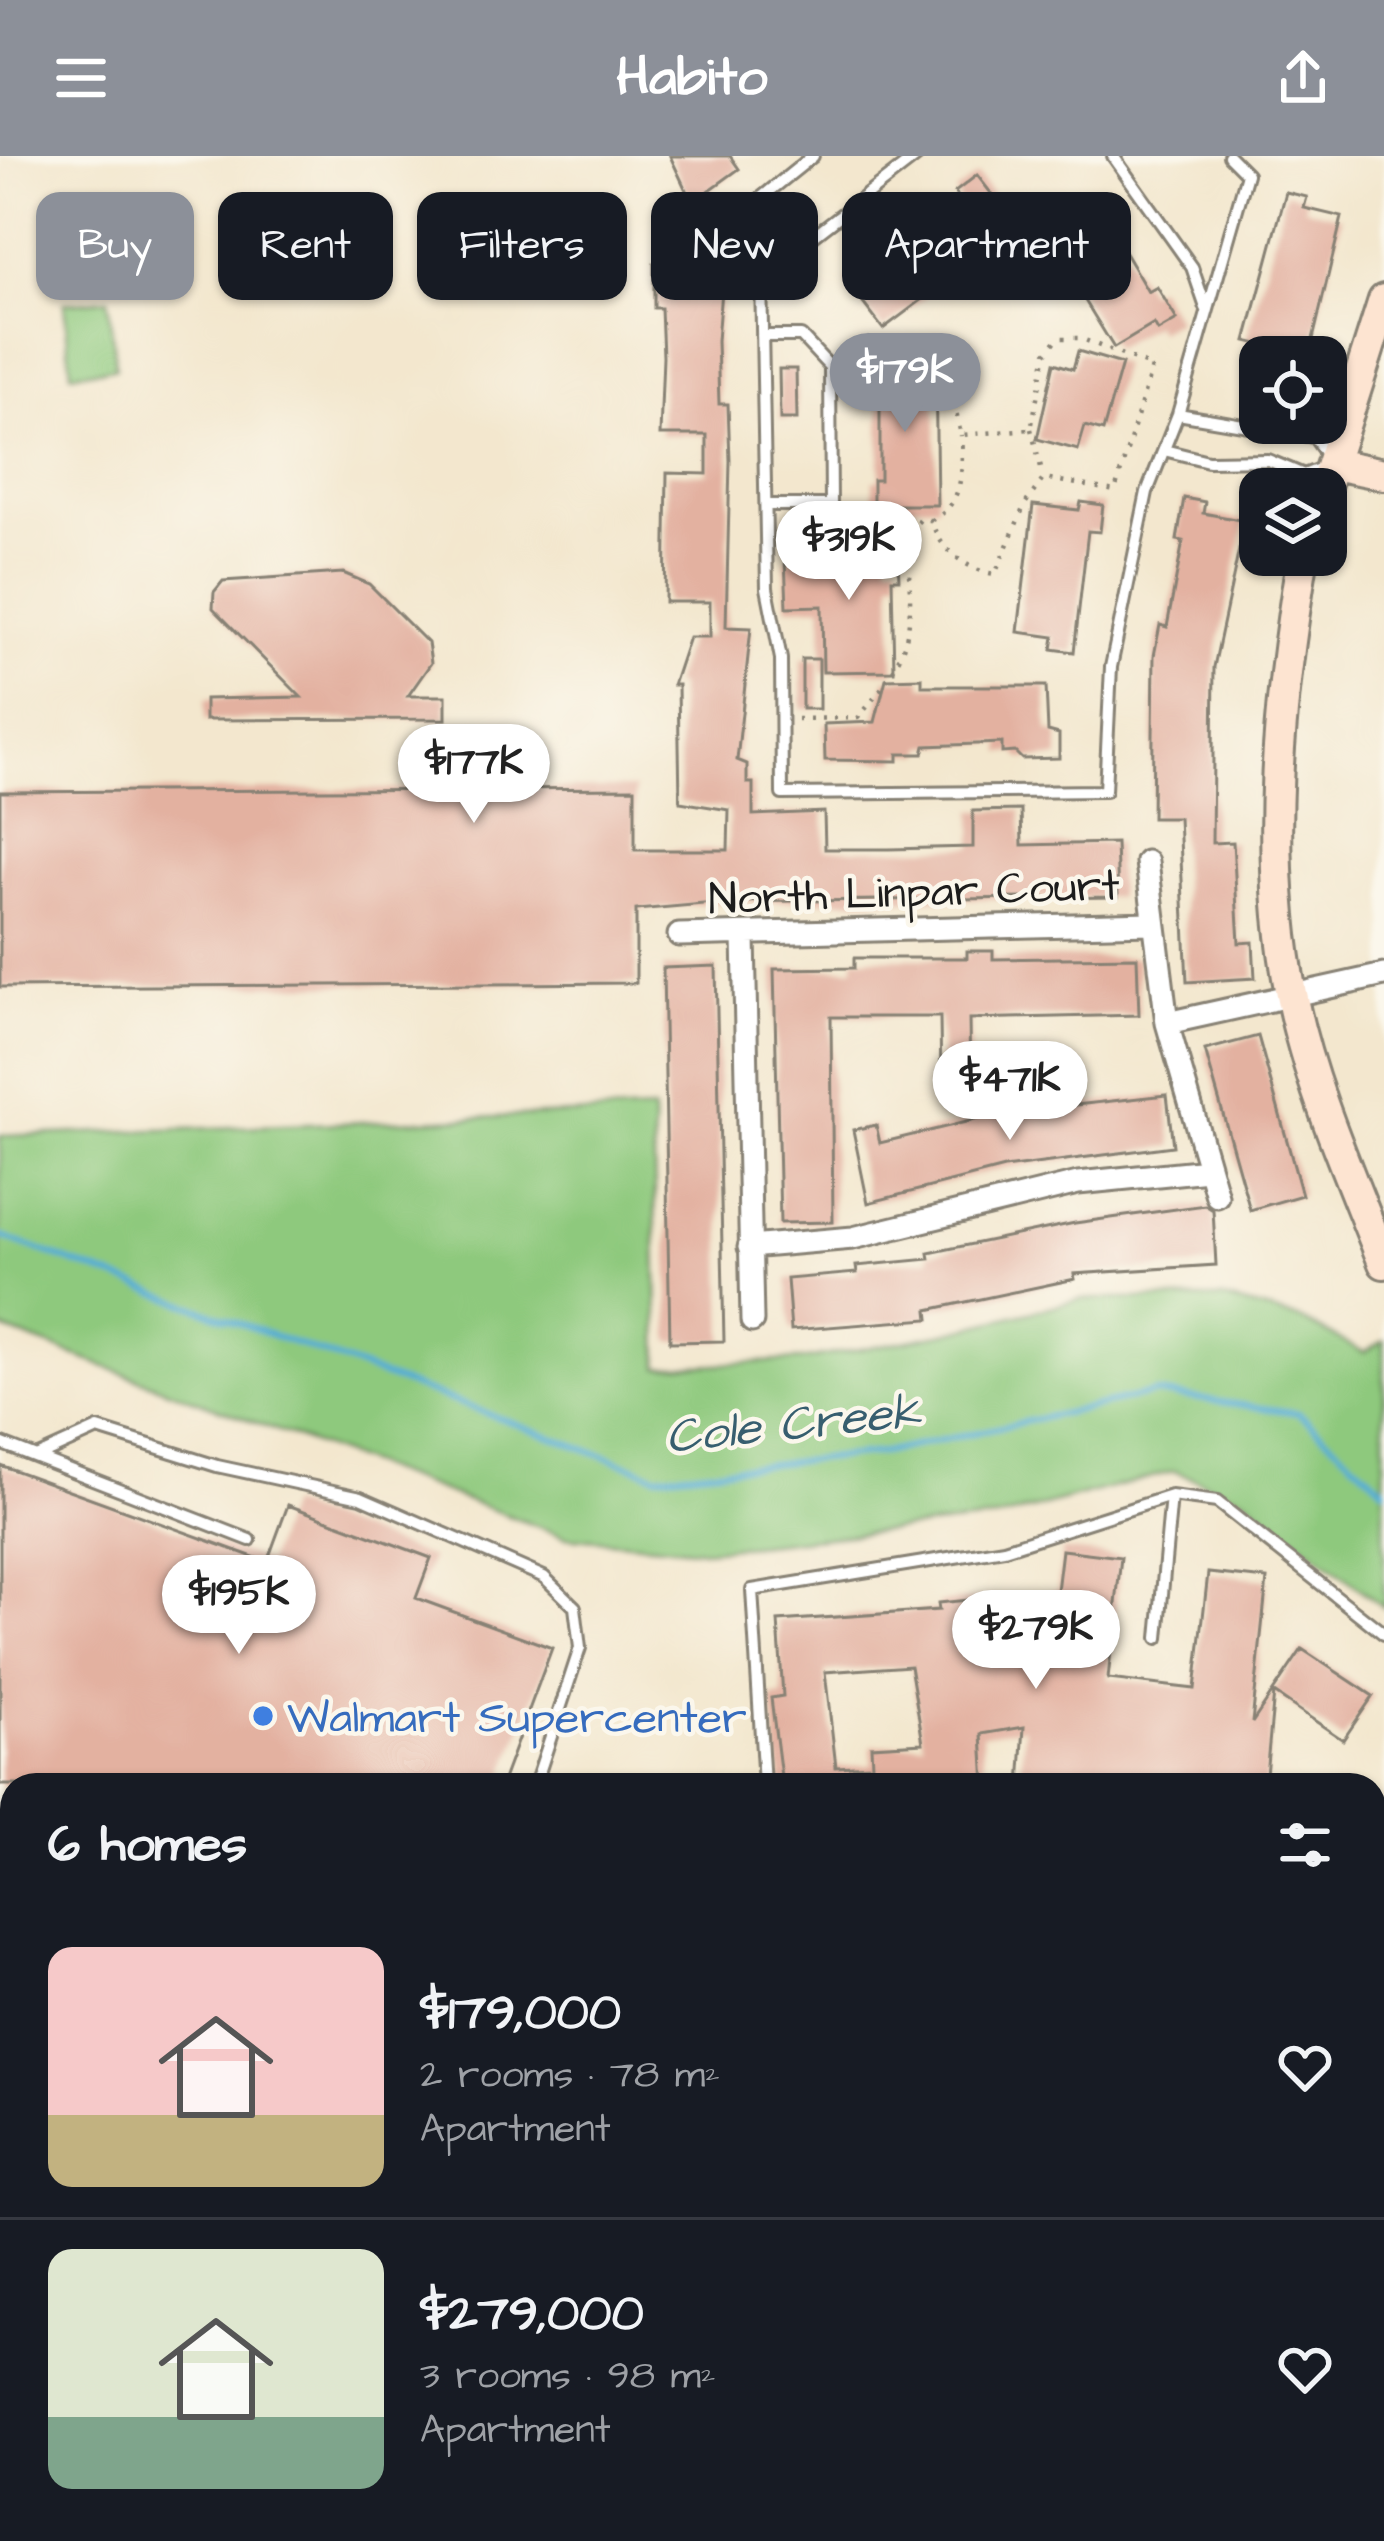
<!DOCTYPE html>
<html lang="en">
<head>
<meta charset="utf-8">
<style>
  body { margin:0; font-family:"Architects Daughter",sans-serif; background:#242831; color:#f1f3f6; height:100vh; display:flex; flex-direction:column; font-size:45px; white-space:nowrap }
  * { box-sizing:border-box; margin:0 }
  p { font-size:39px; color:#9ea1a6 }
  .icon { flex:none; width:66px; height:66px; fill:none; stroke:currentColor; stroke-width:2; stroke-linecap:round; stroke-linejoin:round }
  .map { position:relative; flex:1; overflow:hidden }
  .panel { position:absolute; left:0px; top:1617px; width:1386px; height:768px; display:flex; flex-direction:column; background:#171b24; border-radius:36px 36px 0 0; box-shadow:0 3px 9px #0004 }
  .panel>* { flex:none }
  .banner { position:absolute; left:36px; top:36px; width:1314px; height:108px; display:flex; gap:24px }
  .tools { position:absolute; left:1239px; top:180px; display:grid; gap:24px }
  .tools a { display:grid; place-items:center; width:108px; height:108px; border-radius:24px; background:#171b24; box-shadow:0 3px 9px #0004; font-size:60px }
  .price { position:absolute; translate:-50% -102px; padding:0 27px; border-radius:42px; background:#fff; color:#222; font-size:39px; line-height:78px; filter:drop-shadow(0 3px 6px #0008) }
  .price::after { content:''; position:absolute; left:50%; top:72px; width:36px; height:27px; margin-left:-18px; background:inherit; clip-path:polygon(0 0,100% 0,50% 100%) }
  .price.current { background:#8c9099; color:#fff }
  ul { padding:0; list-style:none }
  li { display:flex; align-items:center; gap:36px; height:300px; padding:0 48px }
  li+li { border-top:3px solid #363941 }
  li span { display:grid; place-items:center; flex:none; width:336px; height:240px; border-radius:24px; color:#555 }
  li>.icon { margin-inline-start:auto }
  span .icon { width:144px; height:144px; fill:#fffc; stroke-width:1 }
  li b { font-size:51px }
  h2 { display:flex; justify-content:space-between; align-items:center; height:144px; padding:0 48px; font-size:51px }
  .tag { padding:0 42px; border-radius:24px; background:#171b24; box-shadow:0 3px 9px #0004; font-size:42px; line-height:108px }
  .tag.current { background:#8c9099; color:#fff }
  header { display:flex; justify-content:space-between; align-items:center; height:156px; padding:0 48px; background:#8c9099; color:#fff; font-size:54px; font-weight:700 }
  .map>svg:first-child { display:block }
</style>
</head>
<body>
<header><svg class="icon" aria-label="menu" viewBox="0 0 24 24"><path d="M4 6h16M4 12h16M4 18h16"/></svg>Habito<svg class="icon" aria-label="share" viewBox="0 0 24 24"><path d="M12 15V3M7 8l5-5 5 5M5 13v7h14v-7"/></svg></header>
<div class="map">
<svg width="1384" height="2385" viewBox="0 0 1384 2385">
  <rect width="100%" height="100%" fill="#fbf7ec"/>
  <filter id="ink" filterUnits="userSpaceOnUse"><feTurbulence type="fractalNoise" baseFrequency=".00833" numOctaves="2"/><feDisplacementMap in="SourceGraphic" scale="24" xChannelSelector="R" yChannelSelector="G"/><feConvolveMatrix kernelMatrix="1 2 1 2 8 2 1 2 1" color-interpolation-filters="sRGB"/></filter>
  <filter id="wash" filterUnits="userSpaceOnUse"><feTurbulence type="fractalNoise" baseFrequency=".004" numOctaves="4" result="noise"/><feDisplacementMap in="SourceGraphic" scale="48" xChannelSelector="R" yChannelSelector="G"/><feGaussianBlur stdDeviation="2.7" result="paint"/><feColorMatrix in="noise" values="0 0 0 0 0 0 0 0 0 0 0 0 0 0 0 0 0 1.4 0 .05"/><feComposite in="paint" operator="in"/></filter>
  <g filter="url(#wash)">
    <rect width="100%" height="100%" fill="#f3e7ce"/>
    <path fill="#8ec97d" stroke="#55724c" stroke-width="3" d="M108,143L116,212L71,217L64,147Z
      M653,955L659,1211L802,1204L946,1177L1081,1143H1224L1300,1163L1364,1196L1384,1185V1452L1245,1342L1174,1315L997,1363L705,1394L566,1381L0,1172V980Z"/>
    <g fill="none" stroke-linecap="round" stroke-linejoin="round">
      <path stroke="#57aed4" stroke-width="6" d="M0,1080L656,1319L882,1297L1156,1237L1299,1257L1384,1332"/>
    </g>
    <g id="blocks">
      <path fill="#e3b1a0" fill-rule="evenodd" d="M670,0H730L739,13L692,47Z
        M977,19L1018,72L883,173L846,125L960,44L955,36Z
        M1286,36L1307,41L1304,52L1342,61L1309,200L1246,185Z
        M1091,40L1148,136L1157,131L1177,164L1158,175L1154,168L1114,192L1040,71Z
        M654,108H723L717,185L719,248H728L730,305L726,471L751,472L737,604L747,608V627H753V659L824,656L825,693H889L973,691V655L1021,654L1022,689L1116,687L1118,741L726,746L636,754V827L0,831V636L635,632V694H728L729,654L680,646L678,529H673L689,481H710V446H665L667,317L707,318V279H660L663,201L661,152H654Z
        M1078,195L1122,208L1103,275L1085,270L1078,294L1037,283L1054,207L1073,213Z
        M871,197H894V207H935L937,349H896V361H873V324H880V229H871Z
        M779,213H796L797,263H780Z
        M1184,342L1205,346L1203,357L1245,365L1214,511L1212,687L1233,686L1239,787L1253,786L1255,822L1187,826L1179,662H1152L1154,500L1160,469L1167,471L1183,385L1177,384Z
        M1081,346L1103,349L1100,376L1088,375L1074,496L1052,493L1054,481L1018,476L1033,349L1079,354Z
        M888,384V407L898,406L899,423H892L894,515L823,516L822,450L787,451L785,403L827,402V385Z
        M343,417L369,428L428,487L431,507L408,540H446V563L205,564V543L301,541L213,452L214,436L223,425Z
        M802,503H819V553H802Z
        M922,522V530H1046L1048,575L1059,578V602L1022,603L1015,596L1002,597V587L925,590L923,598H898V605L825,604L824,568L875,566L886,523Z
        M967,795H993V803L1137,801L1139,859L969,863L970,927H941L940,861H831L833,1066L780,1067L774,813L854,812V802H967Z
        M716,810L724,1185L670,1186L663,812Z
        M1258,880L1302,1039L1250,1054L1205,894Z
        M1167,939L1173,990L1004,1012L868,1047L853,974L876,969L880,987L1003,957Z
        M1205,1049L1213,1054L1216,1109L1074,1118L1075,1123L928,1154L929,1163L791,1174L787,1123L857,1117L856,1110L930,1103L929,1097L1075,1067Z
        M0,1309L267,1406L288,1349L431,1402L416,1442L552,1492L501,1629H0Z
        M1062,1394L1121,1401L1108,1523L1195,1533L1208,1417L1267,1423L1252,1567L1302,1493L1373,1540L1343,1584L1274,1537L1265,1629H1020L1024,1571L982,1578L985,1629H782L771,1542L783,1540L778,1465L939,1454L938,1447L1057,1435ZM910,1510L923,1587L871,1590L872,1609L836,1611L825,1516Z"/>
    </g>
  </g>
  <g filter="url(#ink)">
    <use href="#blocks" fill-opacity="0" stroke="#888275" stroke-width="3"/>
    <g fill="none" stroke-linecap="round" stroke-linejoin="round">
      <defs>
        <path id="lane" d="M917,0L761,120L767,432L781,503L782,638L1105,635L1111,511L1147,336L1178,258L1247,18L1229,0
          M1113,0L1192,111L1206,152
          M761,120L741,58L813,0
          M762,180H801L830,211L831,349H766
          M1178,258L1314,281L1328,301
          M1164,294L1208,305L1268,304L1304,319L1322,312
          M0,1287L250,1384
          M36,1301L98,1273L217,1310L361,1341L544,1421L575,1451L580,1492L535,1629
          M1158,1482L1171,1340
          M764,1629L752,1434L1004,1393L1171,1340L1217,1346L1384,1478
          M0,1700L12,1705
          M1374,1796L1384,1795
          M1374,1845L1384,1844
          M0,2120L12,2124
          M1035,2385L1038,2373"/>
        <path id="street" d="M1147,706L1167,867L1217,1040
          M679,779L1151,767
          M744,779L752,1165
          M1167,867L1384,819
          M749,1091L853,1082L1078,1027L1208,1014"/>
        <path id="secondary" d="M1333,308L1384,318
          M1324,333L1384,144
          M1303,399C1279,542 1263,694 1291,838C1309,929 1350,1020 1384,1107
          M0,2338L12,2346
          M1374,2340L1384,2341
          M55,2373L74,2385
          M503,2373L504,2385
          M1108,2373L1274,2385
          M215,2385L263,2373
          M595,2385L819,2373"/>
      </defs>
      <use href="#lane" stroke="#888275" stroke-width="16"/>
      <use href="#street" stroke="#888275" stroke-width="27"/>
      <use href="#secondary" stroke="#888275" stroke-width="36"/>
      <path stroke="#888275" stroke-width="4.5" stroke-dasharray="3 9" stroke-linecap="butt" d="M839,204L865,182L935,203L950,228L961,279L1031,273L1046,197L1058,182H1080L1152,211L1115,335L1044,322L1025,348L995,418C968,415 936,391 932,364C964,349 963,312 961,279
        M1031,273L1043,319
        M797,563L858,562C918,491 913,469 906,378L920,364H932"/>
      <use href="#lane" stroke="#fff" stroke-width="10"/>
      <use href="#street" stroke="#fff" stroke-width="21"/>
      <use href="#secondary" stroke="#fde4d1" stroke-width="30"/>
    </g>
  </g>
  <circle fill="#3f7fe0" stroke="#fbf7ec" stroke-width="4.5" cx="263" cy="1560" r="12"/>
  <g text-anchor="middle" stroke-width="9" stroke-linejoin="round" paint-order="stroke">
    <g font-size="45" fill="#1c1c1c" stroke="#fbf7ec">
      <text transform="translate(914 734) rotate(-2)" y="16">North Linpar Court</text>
    </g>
    <g font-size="45" fill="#366cbe" stroke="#fbf7ec" text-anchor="start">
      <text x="287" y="1576">Walmart Supercenter</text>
    </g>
    <g font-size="48" font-style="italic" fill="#375e6f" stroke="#fbf7ec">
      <text transform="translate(793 1266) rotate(-6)" y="17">Cole Creek</text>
    </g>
  </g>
</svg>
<div class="tools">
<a><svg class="icon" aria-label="locate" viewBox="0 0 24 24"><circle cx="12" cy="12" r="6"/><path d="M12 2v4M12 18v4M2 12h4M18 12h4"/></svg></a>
<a><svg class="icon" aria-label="layers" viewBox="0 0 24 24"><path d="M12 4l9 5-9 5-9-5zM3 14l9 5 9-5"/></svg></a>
</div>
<b class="price current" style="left:905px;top:279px">$179K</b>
<b class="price" style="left:849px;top:447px">$319K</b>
<b class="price" style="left:474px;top:670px">$177K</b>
<b class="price" style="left:1010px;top:987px">$471K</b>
<b class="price" style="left:239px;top:1501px">$195K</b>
<b class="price" style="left:1036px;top:1536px">$279K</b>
<div class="banner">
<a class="tag current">Buy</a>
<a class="tag">Rent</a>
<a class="tag">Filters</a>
<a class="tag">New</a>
<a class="tag">Apartment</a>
</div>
<section class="panel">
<h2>6 homes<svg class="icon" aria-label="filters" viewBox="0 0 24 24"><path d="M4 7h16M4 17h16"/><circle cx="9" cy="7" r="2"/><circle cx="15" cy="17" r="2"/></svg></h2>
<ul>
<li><span style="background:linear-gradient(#f6c9c9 70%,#c2b280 0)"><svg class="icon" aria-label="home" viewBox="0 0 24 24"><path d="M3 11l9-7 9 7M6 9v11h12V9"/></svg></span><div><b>$179,000</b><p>2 rooms · 78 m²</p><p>Apartment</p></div><svg class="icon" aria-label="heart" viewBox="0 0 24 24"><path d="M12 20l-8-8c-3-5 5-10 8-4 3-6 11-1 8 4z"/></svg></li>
<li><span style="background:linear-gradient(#dfe7d0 70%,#7fa58c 0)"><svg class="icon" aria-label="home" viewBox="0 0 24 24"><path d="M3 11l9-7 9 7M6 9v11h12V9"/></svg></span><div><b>$279,000</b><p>3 rooms · 98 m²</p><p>Apartment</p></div><svg class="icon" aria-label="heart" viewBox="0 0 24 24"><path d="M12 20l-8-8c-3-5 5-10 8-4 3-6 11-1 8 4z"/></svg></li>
</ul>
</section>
</div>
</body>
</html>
